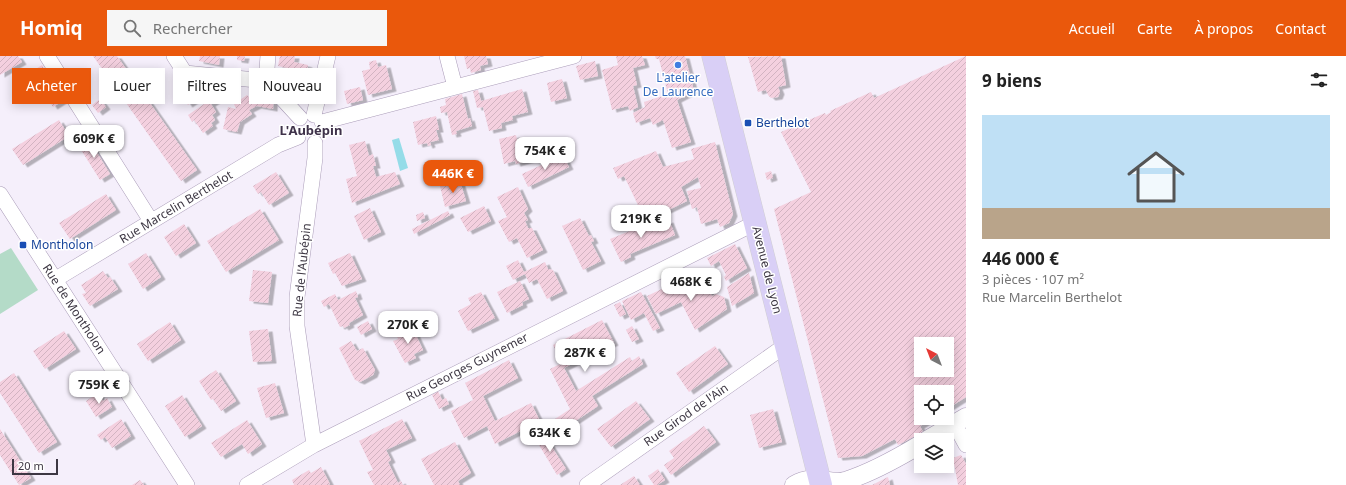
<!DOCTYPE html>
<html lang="fr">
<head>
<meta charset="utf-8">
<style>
  body { margin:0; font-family:"Noto Sans",sans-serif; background:#f6f6f6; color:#222; height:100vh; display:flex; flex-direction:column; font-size:15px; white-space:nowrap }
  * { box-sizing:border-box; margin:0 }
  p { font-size:13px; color:#767676 }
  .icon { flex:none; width:22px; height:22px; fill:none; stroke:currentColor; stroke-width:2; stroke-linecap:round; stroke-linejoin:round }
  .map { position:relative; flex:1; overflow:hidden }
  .sheet { display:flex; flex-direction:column; background:#fff; width:380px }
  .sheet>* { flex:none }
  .banner { position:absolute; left:12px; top:12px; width:380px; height:36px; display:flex; gap:8px }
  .needle { width:26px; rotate:318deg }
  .controls { position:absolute; left:914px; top:281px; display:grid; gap:8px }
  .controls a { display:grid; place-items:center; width:40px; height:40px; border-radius:0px; background:#fff; box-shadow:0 2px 10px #0003; font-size:20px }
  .scale { position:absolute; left:12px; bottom:10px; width:46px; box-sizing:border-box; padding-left:4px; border:2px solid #3d3743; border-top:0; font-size:11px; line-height:14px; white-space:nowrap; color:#3d3743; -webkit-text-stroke:3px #fff; paint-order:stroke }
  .price { position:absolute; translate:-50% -34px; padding:0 9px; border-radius:8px; background:#fff; color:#222; font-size:13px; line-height:26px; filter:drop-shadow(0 1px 2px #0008) }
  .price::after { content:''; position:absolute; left:50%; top:24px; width:12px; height:9px; margin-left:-6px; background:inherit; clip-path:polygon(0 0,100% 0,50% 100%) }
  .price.current { background:#ea580c; color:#fff }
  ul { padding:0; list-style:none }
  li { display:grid; align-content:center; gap:8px; height:212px; padding:0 16px }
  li+li { border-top:1px solid #e0e0e0 }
  li span { display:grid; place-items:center; height:124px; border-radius:0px; color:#555 }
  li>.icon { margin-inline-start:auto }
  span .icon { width:72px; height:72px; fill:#fffc; stroke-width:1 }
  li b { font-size:17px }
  h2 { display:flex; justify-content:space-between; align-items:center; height:48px; padding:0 16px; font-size:17px }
  .tag { padding:0 14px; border-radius:0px; background:#fff; box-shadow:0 2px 10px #0003; font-size:14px; line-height:36px }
  .tag.current { background:#ea580c; color:#fff }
  header { display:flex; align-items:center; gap:24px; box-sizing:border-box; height:56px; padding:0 20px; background:#ea580c; color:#fff }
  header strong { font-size:19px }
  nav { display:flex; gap:22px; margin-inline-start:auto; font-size:14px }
  .search { width:280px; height:36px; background:#f6f6f6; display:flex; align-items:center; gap:10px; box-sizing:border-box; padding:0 14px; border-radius:0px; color:#767676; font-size:15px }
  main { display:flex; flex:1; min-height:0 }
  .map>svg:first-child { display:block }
</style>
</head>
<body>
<header>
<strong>Homiq</strong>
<div class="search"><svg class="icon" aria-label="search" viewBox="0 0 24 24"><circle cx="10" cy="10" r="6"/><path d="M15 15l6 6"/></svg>Rechercher</div>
<nav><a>Accueil</a><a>Carte</a><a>À propos</a><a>Contact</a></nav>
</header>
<main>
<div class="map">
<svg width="966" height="429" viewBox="0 0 966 429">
  <defs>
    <pattern id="building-hatch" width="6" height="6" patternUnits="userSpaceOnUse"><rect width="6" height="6" fill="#f4d0df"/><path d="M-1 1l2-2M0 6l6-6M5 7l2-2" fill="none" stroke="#d2b3c1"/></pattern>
    <filter id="shadow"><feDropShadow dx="4.5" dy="2.5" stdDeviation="0" flood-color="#0004"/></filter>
  </defs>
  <rect width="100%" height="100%" fill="#f5effb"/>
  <path fill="#b4dbc8" d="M11,192L38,234L0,258V198Z"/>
  <path fill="#95dce8" d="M399,82L408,112L400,115L392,84Z"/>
  <path fill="url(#building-hatch)" fill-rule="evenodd" filter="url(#shadow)" d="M0,0H18L22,6L0,19Z
    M93,0H117L197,114L181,125Z
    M200,0H220L219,9L199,5Z
    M237,0H245L244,5L237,4Z
    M280,0H295L294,6L308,9L306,24L289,20L290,16L287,12L278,10Z
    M464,0H486L488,8L480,10L481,14L471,17L470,12L467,13Z
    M616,0H642L645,9L633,12L637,29L633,30L638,51L630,55L628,50L612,54L609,41L602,14L618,9Z
    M655,0H685L694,35L677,44L691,86L672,92L663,64L653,69L650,62L636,67L633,57L645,51L644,46L668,38L659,3H656Z
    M781,0L786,29L778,31L780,36L778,41L771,42L768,39L766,34L758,36L748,1Z
    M966,0V341L947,353V336H921V362H933L920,370L923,376L898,389L895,383L862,400L838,402L774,153L811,136L781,76L825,57L826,59L831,56L830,55L871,36L874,42ZM921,288H947V314H921Z
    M376,4L378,11L386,9L392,33L368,39L362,15L370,13L369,6Z
    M595,5L598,20L580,24L576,10Z
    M42,9L64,44L53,51L31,16Z
    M562,23L567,42L551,46L547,27Z
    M196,26L200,33L209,27L219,43L211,48L216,56L212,59L215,64L211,67L213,70L203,77L194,64L192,66L188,59L204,48L200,41L188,49L180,37Z
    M296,29L301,36L298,38L292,31Z
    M360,31L363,44L347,48L344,35Z
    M522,33L528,56L512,60L513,64L501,67L502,72L489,75L483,51L477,52L473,35L478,34L481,45Z
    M254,34L274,37L273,53L257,50L249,54L252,58L240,66L237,76L223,73L228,51L236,53L234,48L247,39L250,42H252Z
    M462,38L468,63L470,62L472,70L456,75L457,78L452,79L447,56L441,57L440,51L446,49L445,43Z
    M100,43L106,51L98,57L92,49Z
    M436,60L439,74H436L439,84L430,86L431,89L428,90L427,87L418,89L413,66Z
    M59,64L69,80L23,109L12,93Z
    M516,79L519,91L521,88L540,84L542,92L538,93L540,101L516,108L515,105L504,108L499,83Z
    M88,82L110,118L100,124L78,89Z
    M365,85L369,100L373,98L376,110H373L376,121L395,116L400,128L352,147L346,123L357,120L349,89Z
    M715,86L733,158L729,167L720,171L717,163L701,168L697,151L692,153L687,135L701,132L698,121L681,131L687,145L654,161L655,164L647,168L624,120L618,123L613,112L656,95L663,111L694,103L691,93Z
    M563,99L569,111L528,131L522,118Z
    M771,115L773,122L767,124L765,117Z
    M276,116L289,137L269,149L261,136L258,138L253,130Z
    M460,125L466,145L445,151L440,130Z
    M518,131L528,153L524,157L528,164L525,165L528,172H532L543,194L527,202L517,182L509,186L498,165L507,161L497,141Z
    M106,138L116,154L70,183L59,167Z
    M484,150L491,165L468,176L460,162Z
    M370,152L381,176L364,184L354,160Z
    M260,153L279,184L226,216L207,185Z
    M448,155L450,159L414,178L412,173Z
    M423,156L425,162L417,165L416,159Z
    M580,162L589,180L591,179L594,185L591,186L601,205L583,214L562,170Z
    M669,164L675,179L630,198L631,201L621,206L610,183L647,168L650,173Z
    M184,168L196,187L176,200L164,181Z
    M735,188L747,212L726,225L724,221L726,219L719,205L711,210L707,202Z
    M146,197L161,221L143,233L128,208Z
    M350,197L362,223L342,230L335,217L333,218L328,207Z
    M518,204L524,216L545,206L548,213L553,214L563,235L547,243L537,223L529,227L525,218L513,224L506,210Z
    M253,214L272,216L268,247L249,245Z
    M103,215L108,222L110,221L118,233L90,250L82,238L86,237L81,229Z
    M749,217L754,237L732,250L727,231Z
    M703,222L712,240L716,238L724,241L727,253L695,274L681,246L656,258L647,240L666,231L669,237L675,234L676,235Z
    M520,225L529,243L522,246L523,249L507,257L497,236Z
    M356,235L358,241L355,242L363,259L349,267L350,269L344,272L343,270L340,271L329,248L324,251L321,245L335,238L338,244Z
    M481,236L495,262L468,275L458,255L471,248L468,242Z
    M641,236L660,272L653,275L644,257L631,264L622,245Z
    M620,246L626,258L620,261L614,249Z
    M602,264L614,287L564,312L576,335L630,301L632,305L639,300L643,308L592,340L598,350L553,380L546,369L570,353L550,313L562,307L553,289Z
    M368,265L372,273L361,279L357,271Z
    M170,266L181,284L148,305L137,288Z
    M632,270L639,283L632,286L626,274Z
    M408,272L411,276L414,275L423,294L414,298L416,302L405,307L393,285L398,283L396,278Z
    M268,273L272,305L253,306L249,275Z
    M64,275L76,293L45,313L33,295Z
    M351,285L357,295L363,292L375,314L373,319L360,326L355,324L339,292Z
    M715,290L728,308L689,336L676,317Z
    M509,304L518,322L483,340L495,365L531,347L540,365L495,388L487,370L464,382L451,355L473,344L465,327Z
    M216,314L236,345L221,355L213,343L211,344L199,325Z
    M14,317L57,386L39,397L0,337V326Z
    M275,327L284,357L266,362L257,332Z
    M438,335L442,344L446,342L449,348L439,353L432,339Z
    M98,337L103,345L107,342L112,351L96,361L86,345Z
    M182,339L202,370L185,381L165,350Z
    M636,345L650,363L611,391L597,373Z
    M773,353L782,386L759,392L750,359Z
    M121,363L131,380L112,392L105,381L101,384L97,379Z
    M402,363L412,382L386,394L391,404L388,406L398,427L401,425L403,429H374L367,416L373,414L359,385Z
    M247,364L262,388L248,398L242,388L221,401L211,387Z
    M704,370L716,386L671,419L664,409L674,402L669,395Z
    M0,373L31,422L19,429L0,399Z
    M541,374L566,413L557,419L533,379Z
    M455,386L471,417L458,425L460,429H434L421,403Z
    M961,399L966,408V429H958L953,402Z
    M321,411L330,428L328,429H294L292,424L309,414L311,417Z
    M658,413L665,424L657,429H654L648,420Z
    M634,420L640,429H620Z
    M888,421L890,429H872Z
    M140,424L144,429H132Z"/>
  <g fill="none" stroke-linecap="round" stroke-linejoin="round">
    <defs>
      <path id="minor" d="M47,0L151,165
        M174,0L185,17L266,25L300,62
        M447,0L455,31
        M266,25L268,0
        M314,59L328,0
        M322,66L574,0
        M0,138L187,429
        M56,223L278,89L298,81
        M954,367L966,389
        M314,389L297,270V241L315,102V87
        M247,429L314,389L755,167
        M587,429L786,289"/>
      <path id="tertiary" d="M927,384L966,361
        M794,429C815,417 828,429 845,425C868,418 901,400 921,388"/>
      <path id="primary" d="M713,0L821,429"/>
    </defs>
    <use href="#minor" stroke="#ab9db9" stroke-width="16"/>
    <use href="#tertiary" stroke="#ab9db9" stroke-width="19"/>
    <use href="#primary" stroke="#d0cfd2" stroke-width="23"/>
    <use href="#minor" stroke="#fff" stroke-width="15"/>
    <use href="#tertiary" stroke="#fff" stroke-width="18"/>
    <use href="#primary" stroke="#d9cff6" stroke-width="22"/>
  </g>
  <circle fill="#3f7fe0" stroke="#fff" stroke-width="1.5" cx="678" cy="9" r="4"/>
  <g fill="#1a4fb4" stroke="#fff" stroke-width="1.5">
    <rect x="744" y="63" width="8" height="8" rx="2"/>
    <rect x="19" y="185" width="8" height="8" rx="2"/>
  </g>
  <g text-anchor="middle" stroke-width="3" stroke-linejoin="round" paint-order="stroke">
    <g font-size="12" fill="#366cbe" stroke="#fff">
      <text x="678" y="26">L'atelier<tspan x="678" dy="14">De Laurence</tspan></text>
    </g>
    <g font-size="12" fill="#164399" stroke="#fff" text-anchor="start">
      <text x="756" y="71">Berthelot</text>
      <text x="31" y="193">Montholon</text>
    </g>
    <g font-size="12" fill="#3d3743" stroke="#fff">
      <text transform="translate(176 151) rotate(-31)" y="4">Rue Marcelin Berthelot</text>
      <text transform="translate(302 214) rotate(-84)" y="4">Rue de l'Aubépin</text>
      <text transform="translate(767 214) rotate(76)" y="4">Avenue de Lyon</text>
      <text transform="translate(74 253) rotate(57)" y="4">Rue de Montholon</text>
      <text transform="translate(467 311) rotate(-27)" y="4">Rue Georges Guynemer</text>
      <text transform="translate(686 359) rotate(-35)" y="4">Rue Girod de l'Ain</text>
    </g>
    <g font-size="13" font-weight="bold" fill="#3f324a" stroke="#fff">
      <text x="311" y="79">L'Aubépin</text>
    </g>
  </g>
</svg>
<div class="controls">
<a><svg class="needle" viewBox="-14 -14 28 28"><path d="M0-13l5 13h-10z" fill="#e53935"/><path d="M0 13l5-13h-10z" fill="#767676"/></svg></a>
<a><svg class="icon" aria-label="locate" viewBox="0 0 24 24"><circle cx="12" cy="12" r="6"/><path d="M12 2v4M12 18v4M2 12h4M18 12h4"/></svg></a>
<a><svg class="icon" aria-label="layers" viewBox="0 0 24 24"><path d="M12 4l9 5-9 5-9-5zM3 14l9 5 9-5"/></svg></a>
</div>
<div class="scale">20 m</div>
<b class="price" style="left:94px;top:103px">609K €</b>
<b class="price" style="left:545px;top:115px">754K €</b>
<b class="price current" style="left:453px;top:138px">446K €</b>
<b class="price" style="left:641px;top:183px">219K €</b>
<b class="price" style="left:691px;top:246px">468K €</b>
<b class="price" style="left:408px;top:289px">270K €</b>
<b class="price" style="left:585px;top:317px">287K €</b>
<b class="price" style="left:99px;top:349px">759K €</b>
<b class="price" style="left:550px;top:397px">634K €</b>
<div class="banner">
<a class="tag current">Acheter</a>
<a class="tag">Louer</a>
<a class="tag">Filtres</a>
<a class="tag">Nouveau</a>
</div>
</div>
<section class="sheet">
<h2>9 biens<svg class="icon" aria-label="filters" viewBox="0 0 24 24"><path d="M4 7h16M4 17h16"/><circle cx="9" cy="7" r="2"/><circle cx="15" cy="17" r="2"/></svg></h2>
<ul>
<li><span style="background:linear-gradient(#bfe0f5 75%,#b9a48a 0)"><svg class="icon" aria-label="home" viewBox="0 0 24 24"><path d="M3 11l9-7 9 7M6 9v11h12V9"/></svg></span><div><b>446 000 €</b><p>3 pièces · 107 m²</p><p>Rue Marcelin Berthelot</p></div></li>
</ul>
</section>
</main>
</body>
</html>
